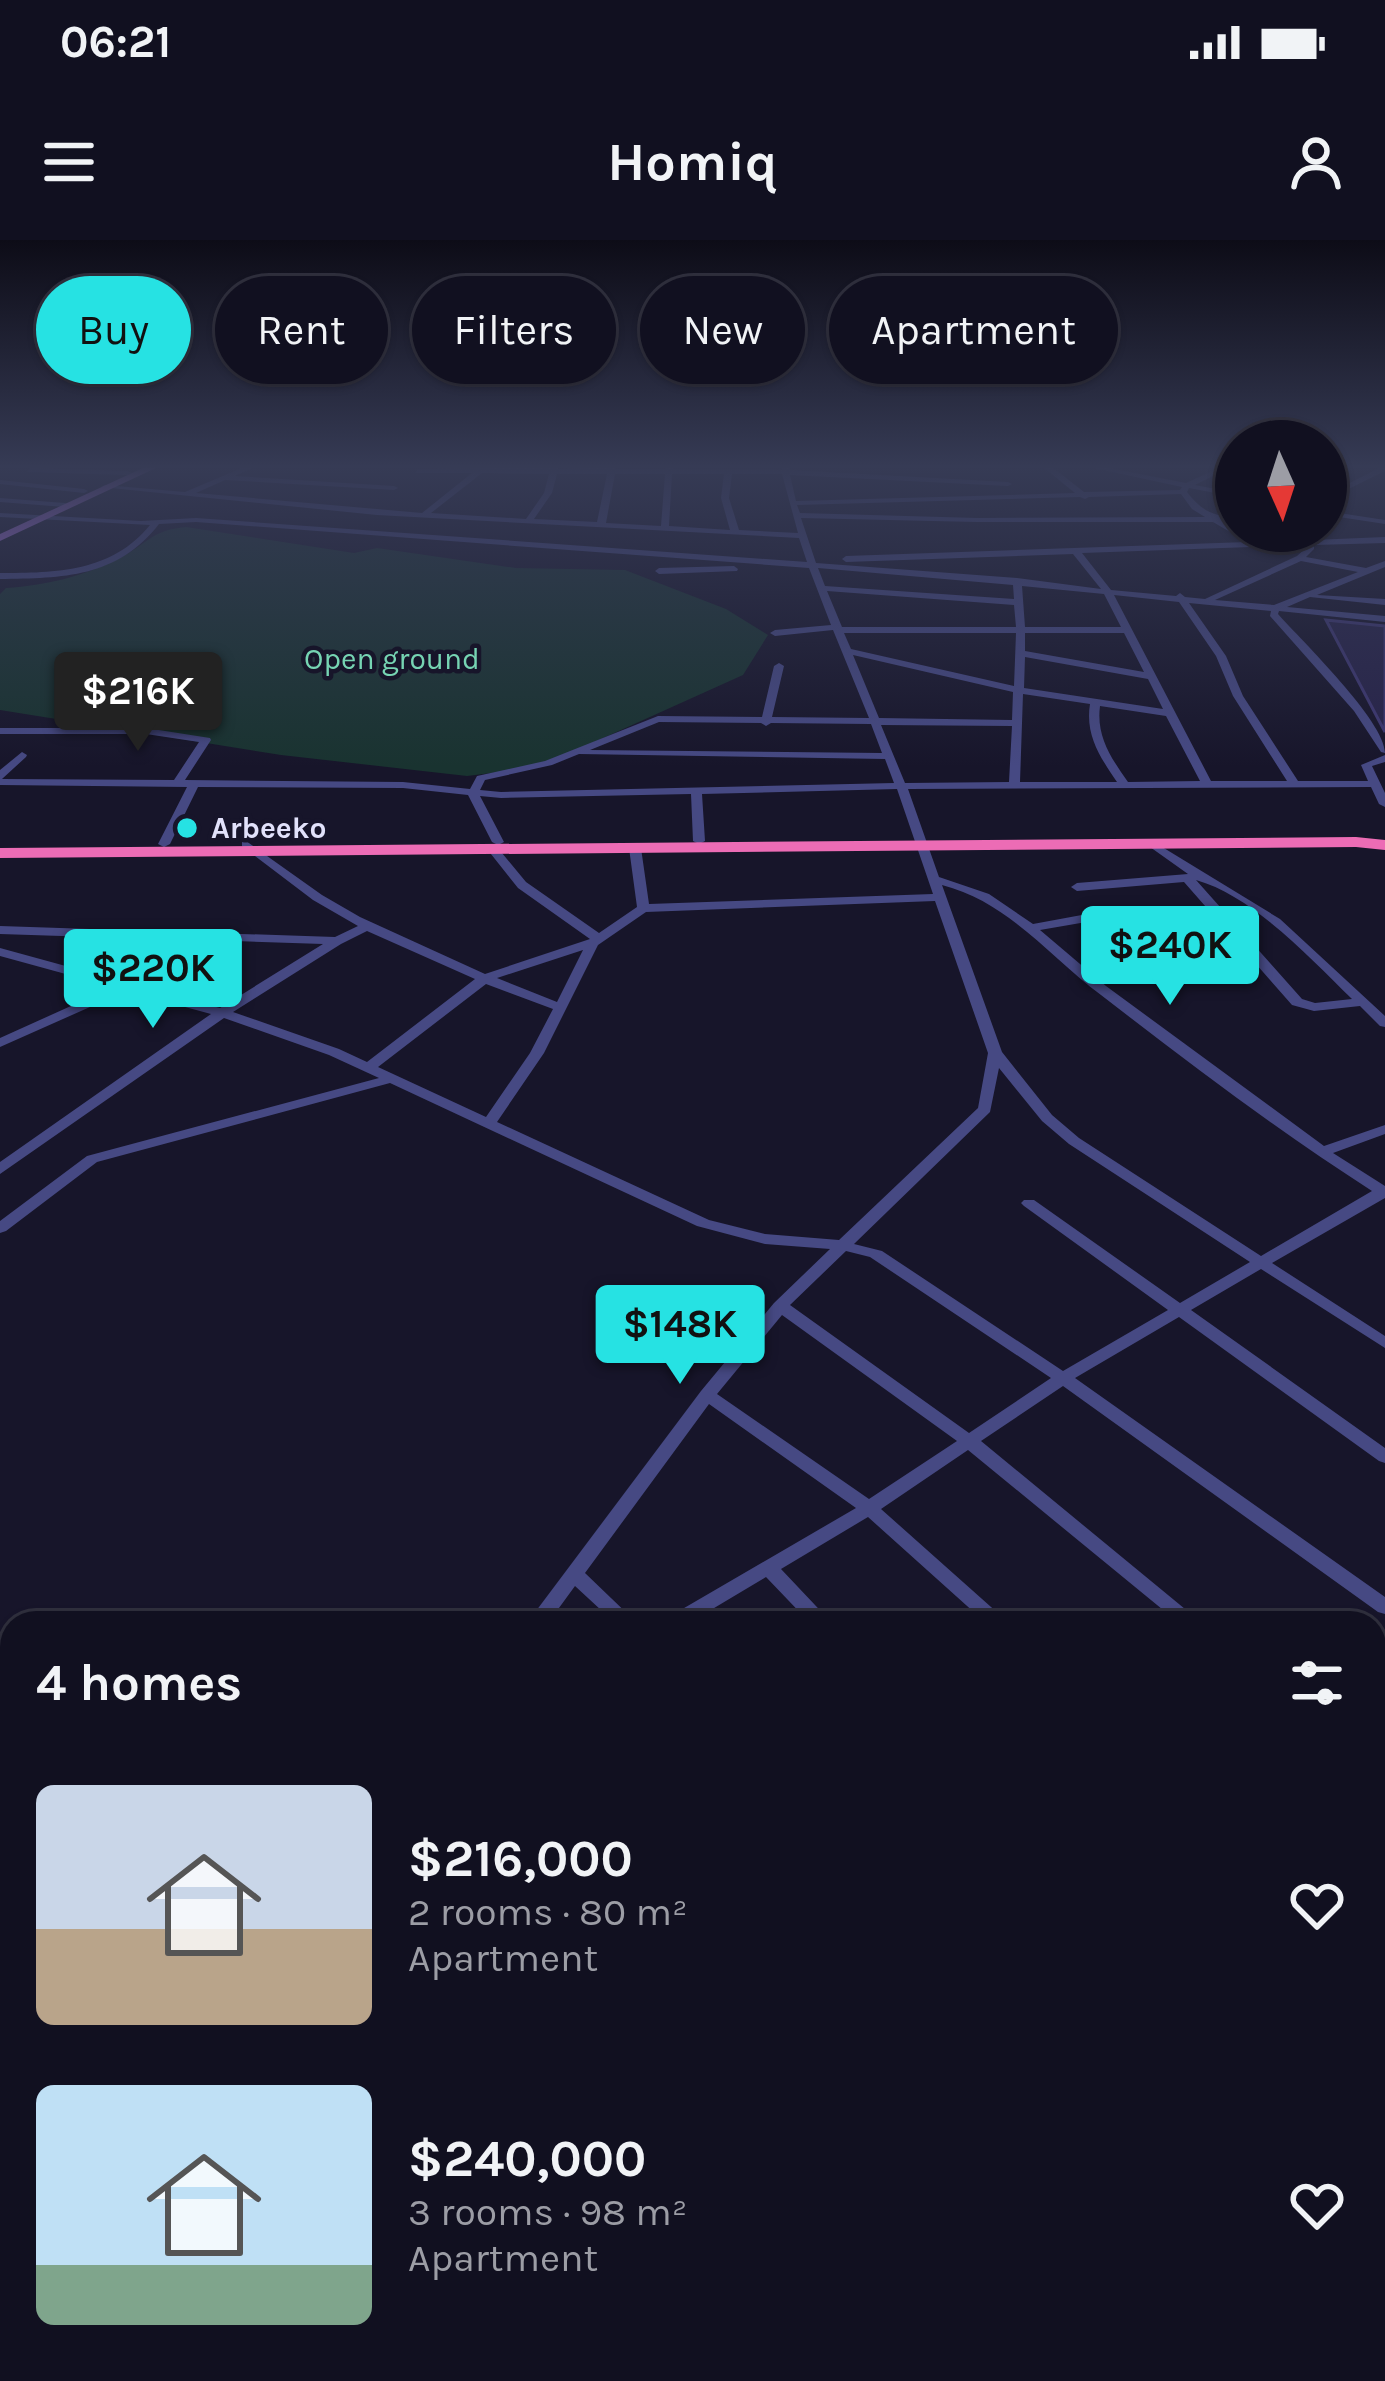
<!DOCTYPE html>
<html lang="en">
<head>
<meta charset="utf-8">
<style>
  body { margin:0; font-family:Karla,sans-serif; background:#1e1e2d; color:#f1f3f6; height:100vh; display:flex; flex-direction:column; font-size:45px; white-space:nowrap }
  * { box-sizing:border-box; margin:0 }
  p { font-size:39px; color:#9c9da5 }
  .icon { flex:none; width:66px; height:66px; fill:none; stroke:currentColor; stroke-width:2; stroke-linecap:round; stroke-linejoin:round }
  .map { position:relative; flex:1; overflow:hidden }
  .panel { position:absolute; left:0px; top:1371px; width:1386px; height:771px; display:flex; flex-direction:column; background:#111020; border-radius:36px 36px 0 0; box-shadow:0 3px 9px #0004,0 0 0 3px #30303e }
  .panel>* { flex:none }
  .top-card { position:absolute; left:36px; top:36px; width:1314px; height:108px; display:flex; gap:24px }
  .needle { width:78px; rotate:177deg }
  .tools { position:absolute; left:1215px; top:180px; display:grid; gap:24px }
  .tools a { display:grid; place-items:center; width:132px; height:132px; border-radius:50%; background:#111020; box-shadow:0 3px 9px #0004,0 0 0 3px #30303e; font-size:60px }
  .price { position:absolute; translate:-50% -102px; padding:0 27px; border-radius:12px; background:#26e2e3; color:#111; font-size:39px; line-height:78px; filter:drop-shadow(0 3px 6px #0008) }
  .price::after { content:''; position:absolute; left:50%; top:72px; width:36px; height:27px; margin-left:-18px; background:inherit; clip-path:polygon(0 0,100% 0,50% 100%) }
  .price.active { background:#222; color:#fff }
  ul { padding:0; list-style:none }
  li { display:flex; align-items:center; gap:36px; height:300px; padding:0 36px }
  li span { display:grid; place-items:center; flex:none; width:336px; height:240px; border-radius:18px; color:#555 }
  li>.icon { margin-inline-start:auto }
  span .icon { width:144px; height:144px; fill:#fffc; stroke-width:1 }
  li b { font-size:51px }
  h2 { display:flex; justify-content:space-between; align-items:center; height:144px; padding:0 36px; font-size:51px }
  .tag { padding:0 42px; border-radius:54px; background:#111020; box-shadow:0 3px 9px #0004,0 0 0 3px #30303e; font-size:42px; line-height:108px }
  .tag.active { background:#26e2e3; color:#111 }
  .status { display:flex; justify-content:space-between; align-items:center; height:84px; padding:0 60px; background:#111020; direction:ltr }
  .status svg { height:33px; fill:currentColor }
  header { display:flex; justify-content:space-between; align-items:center; height:156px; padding:0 36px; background:#111020; font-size:54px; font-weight:700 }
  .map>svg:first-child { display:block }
</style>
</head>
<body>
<div class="status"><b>06:21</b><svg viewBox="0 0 49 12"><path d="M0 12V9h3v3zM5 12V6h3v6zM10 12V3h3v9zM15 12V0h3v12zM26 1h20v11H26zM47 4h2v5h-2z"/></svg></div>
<header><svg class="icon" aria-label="menu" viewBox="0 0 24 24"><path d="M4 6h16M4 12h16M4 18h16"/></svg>Homiq<svg class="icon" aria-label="person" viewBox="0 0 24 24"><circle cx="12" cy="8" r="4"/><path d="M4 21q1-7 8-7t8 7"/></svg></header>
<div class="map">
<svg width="1385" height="2141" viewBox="0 0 1385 2141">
  <rect width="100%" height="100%" fill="#17152a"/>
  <path fill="#193330" d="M186,287L354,313L377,308L516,328L625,330L726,369L768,395L743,435L539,527L467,536L281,515L0,470V354L6,348C47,345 81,337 118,319C147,305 150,290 186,287Z"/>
  <path fill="#272349" stroke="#3e3872" stroke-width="3" d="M1326,380L1385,386V492Z"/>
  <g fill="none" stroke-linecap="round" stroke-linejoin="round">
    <path fill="#464983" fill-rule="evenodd" d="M244,227H254L235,236L394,246L398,248L394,250L225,240L196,253L422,273L472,233H415L418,229L559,227L558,229L616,227L615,229H665V227H673V229L782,230V227H790V230L1008,242L1012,244L1008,246L790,235L796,261L1075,253L1043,227H1052L1084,252L1180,250L1182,247L1089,227H1104L1186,243L1221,227H1231L1195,245L1236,253V257L1189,248L1187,252C1201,270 1213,277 1236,277V281L1225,282L1236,291L1259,302L1304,300L1308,295L1313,300L1385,297V303L1314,305V309L1306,317L1366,328L1385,321V327L1317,355L1385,359V365L1310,357L1287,367L1385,376V382L1279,371L1278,374C1302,401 1385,481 1385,513L1381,512L1354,471L1270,376L1271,371L1189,363L1226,416L1243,456L1298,541H1368L1361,525L1385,515V522L1372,526L1385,553V567L1379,564L1371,547L908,549L939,637L989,654L1033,684L1098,672L1122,677V683L1098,680L1040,690L1106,746L1324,906L1385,885V894L1333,913L1385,946V958L1272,1023L1385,1096V1108L1261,1029L1191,1070L1385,1208V1223L1379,1221L1179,1077L1075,1138L1385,1357V1374L1378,1372L1063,1146L981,1201L1202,1383H1179L968,1210L881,1269L1009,1383H986L868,1277L781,1329L832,1383H810L766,1337L689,1383H664L667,1378L856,1268L709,1164L585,1333L637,1383H615L575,1346L548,1383H527L701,1151L774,1063L830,1009L765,1004L697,986L390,843L97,922L6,991L0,993V981L87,916L379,838L329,815L224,778L0,934V922L211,774L126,751L0,807V798L113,747L0,716V708L124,742L216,701L0,694V686L335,697L358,686L313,660L242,606V602L246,601L322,655L360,677L485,734L590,699L518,648L487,609L493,606L497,607L526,642L599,693L637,667L629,608L635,605L641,608L649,664L933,654L897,549L702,554L705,601L699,604L693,601L691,554L501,558L480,556L504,602L498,605L492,602L468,555L403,548L198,547L170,604L164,607L158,604L187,547L0,545V530L22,512L27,515L26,517L2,539L174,540L199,502L146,494H0V488H146L210,498L211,500L185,540L403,542L470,549L477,536L545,521L658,476L762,477L774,426L779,423L784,426L772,477L869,478L833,390L775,396L770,393L775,390L831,385L809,328L196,282L159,284C117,338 63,338 0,339V333C56,333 112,332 150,285L0,277V273L141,281L196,278L807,322L799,298L377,275L101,247L105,245L185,252ZM482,233L549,234L544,253L526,279L431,273ZM557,234H607L597,282L534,279L552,253ZM615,234H665L661,286L606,283ZM672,234H724L721,258L730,290L669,286ZM732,234H782L798,293L739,290L729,258ZM1181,254L1192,269L1205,277L977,278L800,273L797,265L1080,257L1085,259L1089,257ZM801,278L977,282H1213L1247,302L846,316L842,319L846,322L1073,314L1101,349L1017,338L816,323ZM1305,305L1306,308L1297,316L1205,359L1185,357L1180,353L1176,356L1111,350L1082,313ZM1301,321L1358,332L1274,365L1215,360ZM818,328L1013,345L1014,359L825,346ZM1022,346L1104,354L1121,387H1025ZM827,351L1014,365L1016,387H842ZM1114,355L1179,362L1216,416L1233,456L1287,541H1211ZM844,393H1016L1014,446L851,409ZM1025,393H1124L1144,432L1025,411ZM853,415L1013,452L1012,480L879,478ZM1025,417L1148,439L1163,469L1024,448ZM1023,454L1090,464C1085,495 1100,517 1117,542H1020ZM1100,466L1166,476L1200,541L1128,542C1111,518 1096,496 1100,466ZM659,482L761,483L766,486L771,483L871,484L882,513L590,510ZM881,485L1012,486L1009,542L905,543ZM579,514L885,519L894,543L501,552L480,550L485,540L552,525ZM942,645C1008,662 1048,715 1101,755C1189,823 1278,891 1372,951L1261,1016L1079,898L1052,875L1002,812ZM935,661L988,813L978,868L839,1000L765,994L709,980L497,882L544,813L598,705L646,672ZM367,691L475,739L367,822L339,809L233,772L341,704ZM235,701L323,704L220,768L137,746ZM583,710L557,762L497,738ZM486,744L553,769L530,813L486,877L378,827ZM999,828L1042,881L1069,904L1250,1022L1180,1063L1034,960H1024L1021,963L1024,966L1168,1070L1063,1131L882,1011L854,1004L990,872ZM846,1011L870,1017L1051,1138L969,1193L790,1065ZM782,1075L957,1201L869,1259L717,1154Z
      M1381,227H1385V231L1326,260V255Z
      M30,228L128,231L132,233L128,235L27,232Z
      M0,240L84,249L88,251L84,253L0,244Z
      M0,258L65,263L69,265L65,267L0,262Z
      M1326,271L1385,280V284L1326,275Z
      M734,326L738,329L737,331L659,334L655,331L659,328Z
      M1154,602L1280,679L1385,776V787L1380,786L1360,766L1314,771L1292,765L1184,642L1077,651L1071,647L1077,643L1188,634L1150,607L1148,605ZM1196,640C1253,656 1310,718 1352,759L1315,763L1302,759Z
      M1385,1390V1408L1374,1414V1396Z
      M1374,1525L1385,1530V1550L1374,1545Z
      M0,1603L12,1605V1623L0,1621Z
      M1374,1702L1385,1708V1732L1374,1726Z
      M1374,1972L1385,1977V2008L1374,2003Z
      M12,2098V2130H15L10,2138L0,2141V2105Z
      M268,2130H300L305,2141H273Z
      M530,2130H563L568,2141H535Z
      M578,2130H606L601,2141H573Z
      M807,2130H840L846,2141H813Z
      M907,2130H937L932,2141H902Z
      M1146,2130H1174L1170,2141H1142Z
      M1268,2130H1300L1305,2141H1273Z"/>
    <path fill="#b677ed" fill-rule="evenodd" d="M145,227H158L0,301V294Z"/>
    <path fill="#ec6cb5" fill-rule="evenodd" d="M1356,597L1385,600V610L1356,607L0,618V608Z"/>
  </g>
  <linearGradient id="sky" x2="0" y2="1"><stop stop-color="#0d0c17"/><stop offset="0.43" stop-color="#363b55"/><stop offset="1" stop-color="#363b55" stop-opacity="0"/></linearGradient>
  <rect width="1385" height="527" fill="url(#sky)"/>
  <circle fill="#26e2e3" stroke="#17152a" stroke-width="4.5" cx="187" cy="588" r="12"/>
  <g text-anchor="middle" stroke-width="9" stroke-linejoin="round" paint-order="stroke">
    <g font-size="30" fill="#76d4b3" stroke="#17152a">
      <text x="392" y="429">Open ground</text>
    </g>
    <g font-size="30" font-weight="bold" fill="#e2e2fb" stroke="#17152a" text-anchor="start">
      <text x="211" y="598">Arbeeko</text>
    </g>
  </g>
</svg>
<div class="tools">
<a><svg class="needle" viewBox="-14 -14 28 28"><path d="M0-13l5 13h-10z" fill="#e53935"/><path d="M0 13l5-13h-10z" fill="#9c9da5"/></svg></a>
</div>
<b class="price active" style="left:138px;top:514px">$216K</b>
<b class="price" style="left:1170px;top:768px">$240K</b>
<b class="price" style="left:153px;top:791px">$220K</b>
<b class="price" style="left:680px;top:1147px">$148K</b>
<div class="top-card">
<a class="tag active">Buy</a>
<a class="tag">Rent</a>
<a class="tag">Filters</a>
<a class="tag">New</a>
<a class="tag">Apartment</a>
</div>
<section class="panel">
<h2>4 homes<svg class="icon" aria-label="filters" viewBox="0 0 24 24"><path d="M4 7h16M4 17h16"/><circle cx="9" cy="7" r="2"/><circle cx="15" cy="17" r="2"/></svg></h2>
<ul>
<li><span style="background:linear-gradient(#c9d6e8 60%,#b9a48a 0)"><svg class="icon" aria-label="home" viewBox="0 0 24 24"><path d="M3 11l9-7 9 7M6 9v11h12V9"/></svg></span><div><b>$216,000</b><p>2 rooms · 80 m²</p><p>Apartment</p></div><svg class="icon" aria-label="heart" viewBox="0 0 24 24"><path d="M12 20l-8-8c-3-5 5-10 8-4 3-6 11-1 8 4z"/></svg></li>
<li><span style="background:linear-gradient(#bfe0f5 75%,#7fa58c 0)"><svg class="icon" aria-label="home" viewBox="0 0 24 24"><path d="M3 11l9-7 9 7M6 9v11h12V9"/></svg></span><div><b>$240,000</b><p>3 rooms · 98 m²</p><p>Apartment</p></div><svg class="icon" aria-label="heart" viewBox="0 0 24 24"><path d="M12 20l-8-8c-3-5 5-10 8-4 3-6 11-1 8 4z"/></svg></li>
</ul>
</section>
</div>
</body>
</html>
